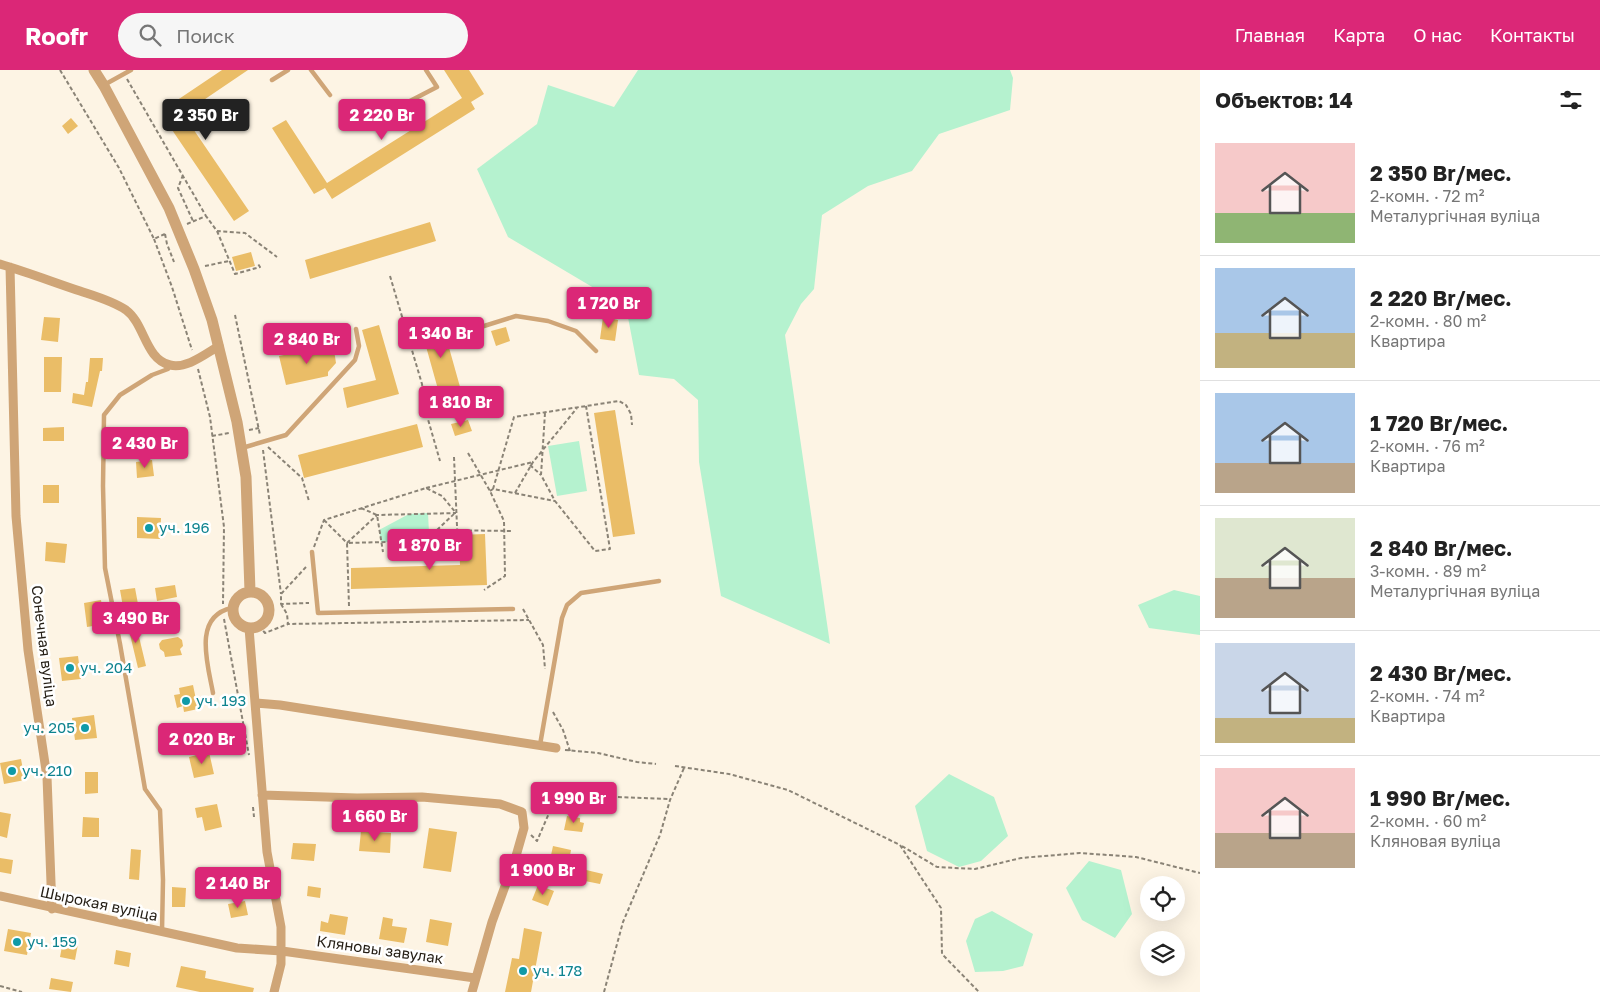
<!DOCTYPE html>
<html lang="ru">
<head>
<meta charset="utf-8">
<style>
  body { margin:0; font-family:"Golos Text",sans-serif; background:#f6f6f6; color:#222; height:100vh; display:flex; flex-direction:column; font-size:19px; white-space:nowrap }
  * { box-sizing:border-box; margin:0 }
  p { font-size:16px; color:#767676 }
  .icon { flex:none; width:28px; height:28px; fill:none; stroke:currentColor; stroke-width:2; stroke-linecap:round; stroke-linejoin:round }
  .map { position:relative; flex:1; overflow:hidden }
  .details { display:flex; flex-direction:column; background:#fff; width:400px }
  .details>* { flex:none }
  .tools { position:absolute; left:1140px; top:806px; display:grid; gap:10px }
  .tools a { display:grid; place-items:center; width:45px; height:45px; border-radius:50%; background:#fff; box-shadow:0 5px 20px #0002; font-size:25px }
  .price { position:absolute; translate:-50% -42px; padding:0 11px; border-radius:5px; background:#db2777; color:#fff; font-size:16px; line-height:32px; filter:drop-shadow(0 1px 2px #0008) }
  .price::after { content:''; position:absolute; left:50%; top:30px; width:15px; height:11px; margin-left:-8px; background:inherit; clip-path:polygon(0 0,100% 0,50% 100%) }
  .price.on { background:#222; color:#fff }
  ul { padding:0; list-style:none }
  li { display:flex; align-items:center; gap:15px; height:125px; padding:0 15px }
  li+li { border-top:1px solid #e0e0e0 }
  li span { display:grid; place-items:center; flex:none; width:140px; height:100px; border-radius:0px; color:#555 }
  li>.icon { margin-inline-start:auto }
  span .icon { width:60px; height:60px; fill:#fffc; stroke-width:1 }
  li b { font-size:21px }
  h2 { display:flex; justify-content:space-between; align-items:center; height:60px; padding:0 15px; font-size:21px }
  header { display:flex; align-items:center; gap:30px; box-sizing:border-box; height:70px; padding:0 25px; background:#db2777; color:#fff }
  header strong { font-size:24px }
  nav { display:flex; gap:28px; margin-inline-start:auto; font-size:18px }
  .search { width:350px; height:45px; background:#f6f6f6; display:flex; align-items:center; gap:12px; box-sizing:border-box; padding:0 18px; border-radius:28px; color:#767676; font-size:19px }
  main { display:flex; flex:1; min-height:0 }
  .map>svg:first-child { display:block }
</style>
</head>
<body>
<header>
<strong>Roofr</strong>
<div class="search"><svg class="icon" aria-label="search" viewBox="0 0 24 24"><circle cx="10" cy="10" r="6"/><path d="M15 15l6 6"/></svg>Поиск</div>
<nav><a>Главная</a><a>Карта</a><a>О нас</a><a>Контакты</a></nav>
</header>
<main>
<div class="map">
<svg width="1200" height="922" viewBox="0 0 1200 922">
  <rect width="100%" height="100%" fill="#fdf4e4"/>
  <path fill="#b5f2cf" d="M638,0H1010L1013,8L1010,40L939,64L912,101L868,116L822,145L814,219L801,234L785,265L830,574L721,526L699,392L698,330L674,309L639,305L626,237L508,167L477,99L537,54L548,15L614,37Z
    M579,371L587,421L557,426L548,376Z
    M428,443L429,463L426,471L381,472L379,460L409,444Z
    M1174,520L1200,526V565L1149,558L1138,535Z
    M949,704L994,727L1008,766L981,791L959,797L927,781L915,736Z
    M1089,791L1121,800L1132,844L1115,868L1082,850L1066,818Z
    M992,841L1033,864L1023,896L1003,901L975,902L966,871L975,849Z"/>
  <path fill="#eabd67" d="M222,0H248L183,44L249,141L234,151L168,54L173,51L164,39Z
    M444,0H469L484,24L471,32L475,39L332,129L325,118L314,124L272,58L286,50L327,113L462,28Z
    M71,48L78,56L68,64L62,56Z
    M430,152L436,171L310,209L305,190Z
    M251,182L255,196L236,201L232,187Z
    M44,247L60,248L58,272L41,270Z
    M603,247L618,250L615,271L600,269Z
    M441,249L462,324L441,330L420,255Z
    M379,255L399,324L347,338L343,318L376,310L362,260Z
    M506,257L510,271L496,276L491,261Z
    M322,277L323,280H334L336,293L328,302V306L286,315L279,286Z
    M44,287H62L61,322H44Z
    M90,288H103L102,301H100L92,337L72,333L73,323L84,325L86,312H88Z
    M615,340L635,464L613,467L594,343Z
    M468,350L472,361L455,366L451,354Z
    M417,354L423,377L304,408L298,385Z
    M64,357V371H43V358Z
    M152,390L154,406L137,408L136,392Z
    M43,415H59V433H43Z
    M137,447L161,448L160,469L137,468Z
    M485,464L487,515L351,519V498L460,495L459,465Z
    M46,472L67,474L65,493L45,491Z
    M175,515L177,527L157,531L155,518Z
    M135,518L138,534L123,537L120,520Z
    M101,530L105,554L87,557L84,533Z
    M135,550L146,596L138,598L127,552Z
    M178,567L182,570L183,576L180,579L182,585L165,587L164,582L160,579L159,574L162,570Z
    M78,586L81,609L62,611L59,588Z
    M193,615L198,639L184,642L183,636L177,638L174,625L180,624L179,618Z
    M94,645L97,668L75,670L72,648Z
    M209,682L214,704L194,708L189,687Z
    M21,689L25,710L4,714L0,693Z
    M85,702H98V723L85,724Z
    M217,734L222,757L205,761L202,747L197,748L195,738Z
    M0,742L11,744L7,768L0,766Z
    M567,746L580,748V752L584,753L582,762L564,760Z
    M83,747L99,748V767H82Z
    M429,758L457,762L451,802L423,798Z
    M361,761L391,763L390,783L359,781Z
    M293,773L316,774L314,791L291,789Z
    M553,776L571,780L567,803L548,799Z
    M131,779L141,780L139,810L129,809Z
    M0,788L13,790L11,804L0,802Z
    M582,799L603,804L600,814L580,810Z
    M538,815L554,821L548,836L532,830Z
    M308,816L321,818L320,828L307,826Z
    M172,817L186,818L185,837H172Z
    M245,831L248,845L231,848L228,834Z
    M330,844L348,847L345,865L320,861L321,851L328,853Z
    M383,847L393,849L392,856L407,858L404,873L379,869Z
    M430,849L452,853L448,876L426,872Z
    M524,858L542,862L531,922H505L512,888L519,889Z
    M8,859L31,863L27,885L4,881Z
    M63,871L78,874L75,890L60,887Z
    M116,880L131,883L129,897L114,894Z
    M181,896L206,901L205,908L254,918L253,922H200L176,917Z
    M51,908L73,912L71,922L49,919Z"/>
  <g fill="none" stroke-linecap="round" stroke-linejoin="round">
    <path stroke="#8a8376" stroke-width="2" stroke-dasharray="4 2.5" stroke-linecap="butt" d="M60,0L119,98L154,169L167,163
      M127,9L206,146
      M183,105L178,118L193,151
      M187,154L206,146L217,161L245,163L277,187
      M217,161L235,204L260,197L258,194
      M165,164L167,174L174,192
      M154,169L172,217L192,280
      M205,196L229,191
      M390,206L422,314L425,339L440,391
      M235,245L260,365
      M198,299L210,347L224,457L223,534
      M545,343L541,405L555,431L595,481L610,479L586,336
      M249,360L259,358
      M212,366L229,363
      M268,377L302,408L309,431
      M263,380L281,524
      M468,383L490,421L504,451L505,506L484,520
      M454,387L458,479
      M530,395L541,405
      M426,418L533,392
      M493,419L514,347L619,331L626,335L631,344L632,355
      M490,421L493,419L555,431
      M515,423L533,392L577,338
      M361,438L377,445L383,482
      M324,450L347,473L377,445L456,443
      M437,460L455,443
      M314,477L324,450L426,418L442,426L456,443
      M306,497L281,524V534L309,533
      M281,534L287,544L288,554L529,550
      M349,536L347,473L426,471L437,460L512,461
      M523,539L543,575L545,599
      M224,549L249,685
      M259,556L265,563L288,554
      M553,642L563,660L570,681
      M565,680L598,683L637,692L656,694
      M675,696L729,704L788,720L900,775L941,838L942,884L979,922
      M253,737L254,747
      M531,765L537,771L559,720L593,726L669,729
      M902,776L937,797L975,799L1021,788L1080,783L1136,787L1200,803
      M0,916L22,922
      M604,922L623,852L660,765L670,730L684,698"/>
    <path stroke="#cfa577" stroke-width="4.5" d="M311,0L330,25
      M272,10L288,0
      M104,15L131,0
      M410,31L437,17L426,0
      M468,261L516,246L548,251L576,261L596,281
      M242,378L286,365L355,290L359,276L356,259
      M312,482L318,543L513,539
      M213,623C208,595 192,546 232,538
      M540,675L562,548L567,535L581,523L659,511
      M162,861L163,810L160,740L145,719L120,574L105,498L103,416L104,345L120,325L152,305L168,299L169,295"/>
    <path stroke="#cfa577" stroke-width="9" d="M0,194C27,202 53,212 80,221C95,226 113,231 126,240C145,254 145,289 170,295C187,299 205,284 219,276
      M10,197L16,446L28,580L47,707L52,839
      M249,558L267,782L281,857V894L274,922
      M256,633L280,635L556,678
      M262,725L357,728L422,727L500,734L522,742L524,758L516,786L492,852L472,922
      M0,826L237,878L282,881L475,908"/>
    <path stroke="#cfa577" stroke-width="11" d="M94,0L104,16L169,138L194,199L212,250L237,352L246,407L250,521
      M233 540a18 18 0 1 1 36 0a18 18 0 1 1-36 0Z"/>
  </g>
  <g fill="#0f9aa8" stroke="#fff" stroke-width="2">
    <circle cx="149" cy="458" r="5"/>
    <circle cx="70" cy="598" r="5"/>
    <circle cx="186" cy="631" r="5"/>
    <circle cx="85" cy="658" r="5"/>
    <circle cx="12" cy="701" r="5"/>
    <circle cx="17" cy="872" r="5"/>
    <circle cx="523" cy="901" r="5"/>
  </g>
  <g text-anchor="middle" stroke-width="5" stroke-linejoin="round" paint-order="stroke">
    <g font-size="15" fill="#0d838f" stroke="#fff" text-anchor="start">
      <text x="159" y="463">уч. 196</text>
      <text x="80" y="603">уч. 204</text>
      <text x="196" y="636">уч. 193</text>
      <text x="75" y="663" text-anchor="end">уч. 205</text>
      <text x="22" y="706">уч. 210</text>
      <text x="27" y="877">уч. 159</text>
      <text x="533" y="906">уч. 178</text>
    </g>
    <g font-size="15" fill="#241e15" stroke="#fff">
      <text transform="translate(44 576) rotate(83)" y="5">Сонечная вуліца</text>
      <text transform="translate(99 834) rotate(12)" y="5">Шырокая вуліца</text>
      <text transform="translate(380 880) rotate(8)" y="5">Кляновы завулак</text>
    </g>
  </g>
</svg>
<div class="tools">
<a><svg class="icon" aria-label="locate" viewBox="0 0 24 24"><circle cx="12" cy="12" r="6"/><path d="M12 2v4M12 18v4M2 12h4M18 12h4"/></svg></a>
<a><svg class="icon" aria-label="layers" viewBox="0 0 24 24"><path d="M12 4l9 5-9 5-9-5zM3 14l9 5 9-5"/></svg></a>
</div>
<b class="price on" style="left:206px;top:71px">2 350 Br</b>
<b class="price" style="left:382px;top:71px">2 220 Br</b>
<b class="price" style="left:609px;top:259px">1 720 Br</b>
<b class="price" style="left:441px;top:289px">1 340 Br</b>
<b class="price" style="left:307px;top:295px">2 840 Br</b>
<b class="price" style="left:461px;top:358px">1 810 Br</b>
<b class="price" style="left:145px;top:399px">2 430 Br</b>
<b class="price" style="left:430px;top:501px">1 870 Br</b>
<b class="price" style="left:136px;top:574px">3 490 Br</b>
<b class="price" style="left:202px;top:695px">2 020 Br</b>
<b class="price" style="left:574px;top:754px">1 990 Br</b>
<b class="price" style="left:375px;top:772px">1 660 Br</b>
<b class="price" style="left:543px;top:826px">1 900 Br</b>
<b class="price" style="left:238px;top:839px">2 140 Br</b>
</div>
<section class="details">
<h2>Объектов: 14<svg class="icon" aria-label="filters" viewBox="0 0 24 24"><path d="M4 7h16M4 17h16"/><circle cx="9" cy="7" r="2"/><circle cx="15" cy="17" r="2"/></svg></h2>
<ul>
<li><span style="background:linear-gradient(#f6c9c9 70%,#8fb573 0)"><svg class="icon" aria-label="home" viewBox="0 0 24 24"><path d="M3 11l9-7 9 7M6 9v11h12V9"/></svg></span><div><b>2 350 Br/мес.</b><p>2-комн. · 72 m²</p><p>Металургічная вуліца</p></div></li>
<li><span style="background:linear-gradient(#a9c7e8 65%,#c2b280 0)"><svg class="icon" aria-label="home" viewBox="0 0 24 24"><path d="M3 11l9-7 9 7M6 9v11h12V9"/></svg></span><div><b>2 220 Br/мес.</b><p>2-комн. · 80 m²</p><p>Квартира</p></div></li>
<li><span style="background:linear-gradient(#a9c7e8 70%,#b9a48a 0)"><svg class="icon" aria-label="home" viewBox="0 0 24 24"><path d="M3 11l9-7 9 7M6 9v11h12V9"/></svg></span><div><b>1 720 Br/мес.</b><p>2-комн. · 76 m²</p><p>Квартира</p></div></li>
<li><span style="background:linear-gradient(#dfe7d0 60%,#b9a48a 0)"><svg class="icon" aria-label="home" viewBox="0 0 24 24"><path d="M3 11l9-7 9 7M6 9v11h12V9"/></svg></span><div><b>2 840 Br/мес.</b><p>3-комн. · 89 m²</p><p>Металургічная вуліца</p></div></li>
<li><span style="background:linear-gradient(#c9d6e8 75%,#c2b280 0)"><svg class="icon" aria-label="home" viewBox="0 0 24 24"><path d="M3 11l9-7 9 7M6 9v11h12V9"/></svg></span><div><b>2 430 Br/мес.</b><p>2-комн. · 74 m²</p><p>Квартира</p></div></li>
<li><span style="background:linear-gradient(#f6c9c9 65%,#b9a48a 0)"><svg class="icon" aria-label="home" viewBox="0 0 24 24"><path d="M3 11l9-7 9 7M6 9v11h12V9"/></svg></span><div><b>1 990 Br/мес.</b><p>2-комн. · 60 m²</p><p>Кляновая вуліца</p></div></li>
</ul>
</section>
</main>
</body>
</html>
